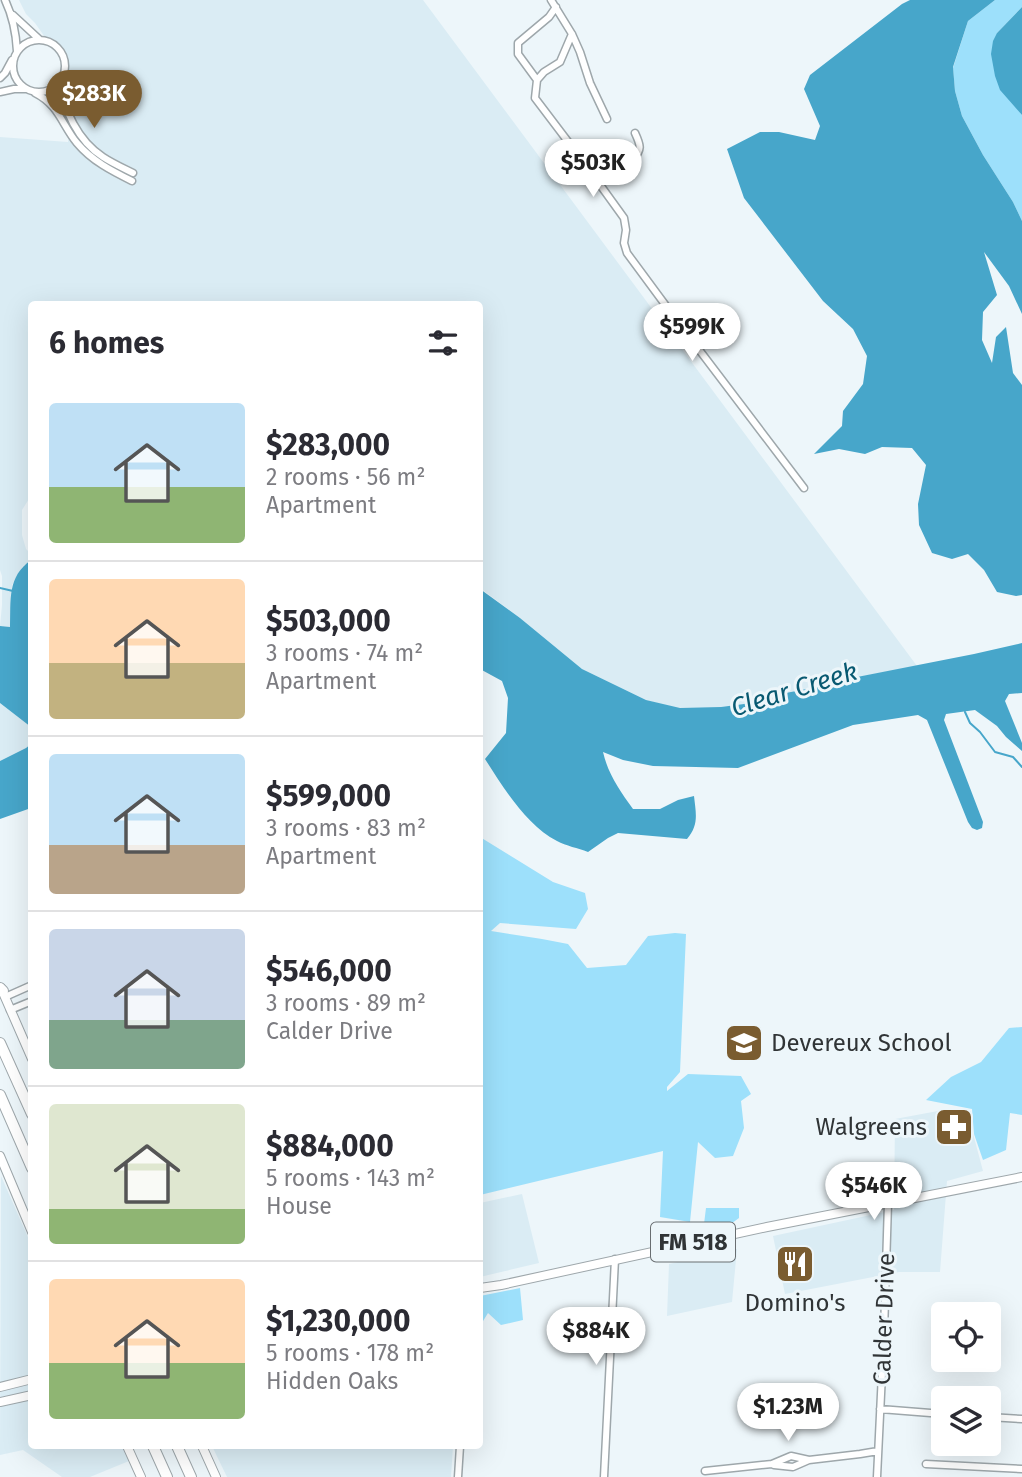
<!DOCTYPE html>
<html lang="en">
<head>
<meta charset="utf-8">
<style>
  body { margin:0; font-family:"Fira Sans",sans-serif; background:#f7f7f7; color:#2b2b33; height:100vh; display:flex; flex-direction:column; font-size:26px; white-space:nowrap }
  * { box-sizing:border-box; margin:0 }
  p { font-size:23px; color:#7c7c81 }
  .icon { flex:none; width:38px; height:38px; fill:none; stroke:currentColor; stroke-width:2; stroke-linecap:round; stroke-linejoin:round }
  .map { position:relative; flex:1; overflow:hidden }
  .side { position:absolute; left:28px; top:301px; width:455px; height:1148px; display:flex; flex-direction:column; background:#fff; border-radius:7px; box-shadow:0 7px 28px #0002 }
  .side>* { flex:none }
  .buttons { position:absolute; left:931px; top:1302px; display:grid; gap:14px }
  .buttons a { display:grid; place-items:center; width:70px; height:70px; border-radius:7px; background:#fff; box-shadow:0 7px 28px #0002; font-size:35px }
  .price { position:absolute; translate:-50% -60px; padding:0 16px; border-radius:24px; background:#fff; color:#222; font-size:23px; line-height:46px; filter:drop-shadow(0 2px 4px #0008) }
  .price::after { content:''; position:absolute; left:50%; top:42px; width:21px; height:16px; margin-left:-10px; background:inherit; clip-path:polygon(0 0,100% 0,50% 100%) }
  .price.on { background:#7a5c30; color:#fff }
  ul { padding:0; list-style:none }
  li { display:flex; align-items:center; gap:21px; height:175px; padding:0 21px }
  li+li { border-top:2px solid #e1e1e2 }
  li span { display:grid; place-items:center; flex:none; width:196px; height:140px; border-radius:7px; color:#555 }
  li>.icon { margin-inline-start:auto }
  span .icon { width:84px; height:84px; fill:#fffc; stroke-width:1 }
  li b { font-size:30px }
  h2 { display:flex; justify-content:space-between; align-items:center; height:84px; padding:0 21px; font-size:30px }
  .map>svg:first-child { display:block }
</style>
</head>
<body>
<div class="map">
<svg width="1022" height="1477" viewBox="0 0 1022 1477">
  <rect width="100%" height="100%" fill="#edf6fa"/>
  <path fill="#daecf4" d="M19,0H423L917,666L863,676L744,704L713,708L680,709L646,700L582,669L520,618L480,588V304H32V494L22,510V535L26,549L31,554V560L23,566L12,585L10,627L0,626L2,605V576L0,570V137L68,142L75,80L35,23L26,14Z
    M0,703L32,727L31,744L26,748L0,761Z
    M954,1108L967,1111L983,1171L947,1181L940,1272H899L785,1294L773,1236L894,1210L895,1119Z
    M1,1176L31,1244L32,1446H122L129,1461L90,1477H62L23,1450L0,1455Z
    M522,1194L539,1263L480,1277V1203Z
    M737,1249L732,1302L667,1316L669,1264Z
    M212,1446H453L451,1477H227Z"/>
  <path fill="#9de0fb" d="M995,0H1022V7L997,33L1017,108L1022,115V221L1013,202L983,155L962,116L955,91L953,68L968,21Z
    M480,837L553,882L585,893L588,909L576,929L500,923L491,931L542,939L568,944L587,968L626,965L648,936L675,933L686,934L680,1072L667,1087V1091L688,1074L741,1076L751,1094L741,1101L744,1128L733,1156L715,1158L698,1142L690,1222L660,1217L663,1151L480,1195Z
    M1022,1027V1115L1010,1113L1006,1150L983,1160L974,1134L972,1109L926,1100L951,1077L981,1062L1009,1028Z
    M706,1208H739V1218L728,1226L704,1224Z
    M520,1288L523,1320L501,1325L488,1313L480,1326V1296Z"/>
  <path fill="#47a6ca" d="M910,0H995L968,21L953,67L955,91L962,116L983,155L1013,202L1022,221V314L1009,286L984,252L997,295L983,312L982,340L992,363L996,337L1006,327L1013,373L1022,385V595L1016,596L997,592L984,570L968,554L952,559L932,553L919,525L918,504L926,465L912,448L882,447L865,454L839,449L814,454L842,426L843,411L863,384L867,356L853,329L823,301L744,198L727,149L760,132H779L815,140L820,126L804,89L810,75L902,4Z
    M1022,7V115L1000,90L995,76L991,54L993,41L997,33Z
    M31,560V727L0,703V626L10,627C11,600 7,577 31,560Z
    M480,589L520,618L582,669L646,700L680,708L721,707L744,704L775,695L823,686L852,678L974,654L1022,643V693L1009,694L1005,701L1022,743V751L1006,737L997,726L975,710L946,714L944,720L983,822L982,828L977,830L972,828L968,822L927,720L918,715L853,725L738,768L653,766L623,760L603,752C608,774 620,791 633,809H660L678,800L694,796C696,814 699,825 687,839L618,833L608,838L588,852C578,848 566,846 557,841C526,825 503,787 485,759L506,733L508,698L502,681L480,669Z
    M31,744V808L0,819V761L26,748Z"/>
  <g fill="none" stroke-linecap="round" stroke-linejoin="round">
    <path stroke="#47a6ca" stroke-width="2" d="M0,588L13,591
      M965,712L970,723L980,732L995,752L1013,757L1022,767"/>
    <defs>
      <path id="minor" d="M5,0C13,17 16,32 17,51
        M551,0L572,34L580,52L590,83L607,119
        M13,15L40,40
        M572,34L560,62L544,72L537,80L535,98L585,164L633,160C642,149 641,146 635,133
        M13 66a26 26 0 1 1 52 0a26 26 0 1 1-52 0Z
        M0,78L5,73L12,60
        M537,80L518,54V43L549,17L556,7
        M60,81C63,109 78,141 103,157C112,163 123,168 133,173
        M0,92L14,89H26
        M35,93C59,105 62,125 77,143C92,161 112,171 132,181
        M585,164L624,218L626,230L624,243L627,253L675,318L804,488
        M5,997L32,985
        M10,1010L32,1001
        M880,1409L943,1414
        M989,1417L1022,1419
        M926,1464L1022,1469
        M774,1465L793,1467L809,1460
        M705,1471L772,1464L791,1456L809,1460L860,1454L878,1451
        M458,1477L460,1446
        M604,1477L615,1259
        M877,1477L884,1332L888,1203"/>
      <path id="major" d="M1,988L32,1059
        M0,1156L32,1232
        M480,1288L501,1285L767,1227L1022,1177
        M0,1387L32,1379
        M0,1402L32,1395
        M127,1446L141,1477
        M202,1446L216,1477"/>
      <path id="highway" d="M0,988L3,991
        M0,1043L32,1114
        M0,1095L32,1168
        M153,1446L167,1477
        M177,1446L191,1477"/>
    </defs>
    <use href="#minor" stroke="#9ea7ab" stroke-width="9"/>
    <use href="#major" stroke="#9ea7ab" stroke-width="10"/>
    <use href="#highway" stroke="#9ea7ab" stroke-width="12"/>
    <use href="#minor" stroke="#fff" stroke-width="6"/>
    <use href="#major" stroke="#fff" stroke-width="8"/>
    <use href="#highway" stroke="#fff" stroke-width="10"/>
  </g>
  <defs>
    <symbol id="school-square" viewBox="-11 -11 22 22"><rect x="-9" y="-9" width="18" height="18" rx="4" fill="#7a5c30" stroke="#edf6fa"/><path d="M0-5L7-2L0 1L-7-2ZM-4 1L0 2.5L4 1V4Q0 6-4 4Z" fill="#fff"/></symbol>
    <symbol id="pharmacy-square" viewBox="-11 -11 22 22"><rect x="-9" y="-9" width="18" height="18" rx="4" fill="#7a5c30" stroke="#edf6fa"/><path d="M-2-6h4v4h4v4h-4v4h-4v-4h-4v-4h4Z" fill="#fff"/></symbol>
    <symbol id="restaurant-square" viewBox="-11 -11 22 22"><rect x="-9" y="-9" width="18" height="18" rx="4" fill="#7a5c30" stroke="#edf6fa"/><path d="M-5-6h1v4h1v-4h1v4h1v-4h1v5L-1.5 .5V6h-2V.5L-5-1ZM5-6V6H3V1.5H1.5Q1.5-4 5-6Z" fill="#fff"/></symbol>
  </defs>
  <g fill-rule="evenodd">
    <use href="#school-square" x="722" y="1021" width="44" height="44"/>
    <use href="#pharmacy-square" x="932" y="1105" width="44" height="44"/>
    <use href="#restaurant-square" x="773" y="1242" width="44" height="44"/>
  </g>
  <g text-anchor="middle" stroke-width="6" stroke-linejoin="round" paint-order="stroke">
    <rect fill="#edf6fa" stroke="#696e71" stroke-width="2" x="651" y="1222.5" width="84" height="39" rx="5"/>
    <g font-size="23" font-weight="bold" fill="#303436">
      <text x="693" y="1250">FM 518</text>
    </g>
    <g font-size="24" fill="#303436" stroke="#edf6fa" text-anchor="start">
      <text x="771" y="1051">Devereux School</text>
      <text x="927" y="1135" text-anchor="end">Walgreens</text>
      <text x="795" y="1311" text-anchor="middle">Domino's</text>
    </g>
    <g font-size="24" fill="#303436" stroke="#edf6fa">
      <text transform="translate(884 1319) rotate(-88)" y="8">Calder Drive</text>
    </g>
    <g font-size="26" font-style="italic" fill="#085971" stroke="#edf6fa">
      <text transform="translate(794 689) rotate(-17)" y="9">Clear Creek</text>
    </g>
  </g>
</svg>
<div class="buttons">
<a><svg class="icon" aria-label="locate" viewBox="0 0 24 24"><circle cx="12" cy="12" r="6"/><path d="M12 2v4M12 18v4M2 12h4M18 12h4"/></svg></a>
<a><svg class="icon" aria-label="layers" viewBox="0 0 24 24"><path d="M12 4l9 5-9 5-9-5zM3 14l9 5 9-5"/></svg></a>
</div>
<b class="price on" style="left:94px;top:130px">$283K</b>
<b class="price" style="left:593px;top:199px">$503K</b>
<b class="price" style="left:692px;top:363px">$599K</b>
<b class="price" style="left:874px;top:1222px">$546K</b>
<b class="price" style="left:596px;top:1367px">$884K</b>
<b class="price" style="left:788px;top:1443px">$1.23M</b>
<section class="side">
<h2>6 homes<svg class="icon" aria-label="filters" viewBox="0 0 24 24"><path d="M4 7h16M4 17h16"/><circle cx="9" cy="7" r="2"/><circle cx="15" cy="17" r="2"/></svg></h2>
<ul>
<li><span style="background:linear-gradient(#bfe0f5 60%,#8fb573 0)"><svg class="icon" aria-label="home" viewBox="0 0 24 24"><path d="M3 11l9-7 9 7M6 9v11h12V9"/></svg></span><div><b>$283,000</b><p>2 rooms · 56 m²</p><p>Apartment</p></div></li>
<li><span style="background:linear-gradient(#ffd9b3 60%,#c2b280 0)"><svg class="icon" aria-label="home" viewBox="0 0 24 24"><path d="M3 11l9-7 9 7M6 9v11h12V9"/></svg></span><div><b>$503,000</b><p>3 rooms · 74 m²</p><p>Apartment</p></div></li>
<li><span style="background:linear-gradient(#bfe0f5 65%,#b9a48a 0)"><svg class="icon" aria-label="home" viewBox="0 0 24 24"><path d="M3 11l9-7 9 7M6 9v11h12V9"/></svg></span><div><b>$599,000</b><p>3 rooms · 83 m²</p><p>Apartment</p></div></li>
<li><span style="background:linear-gradient(#c9d6e8 65%,#7fa58c 0)"><svg class="icon" aria-label="home" viewBox="0 0 24 24"><path d="M3 11l9-7 9 7M6 9v11h12V9"/></svg></span><div><b>$546,000</b><p>3 rooms · 89 m²</p><p>Calder Drive</p></div></li>
<li><span style="background:linear-gradient(#dfe7d0 75%,#8fb573 0)"><svg class="icon" aria-label="home" viewBox="0 0 24 24"><path d="M3 11l9-7 9 7M6 9v11h12V9"/></svg></span><div><b>$884,000</b><p>5 rooms · 143 m²</p><p>House</p></div></li>
<li><span style="background:linear-gradient(#ffd9b3 60%,#8fb573 0)"><svg class="icon" aria-label="home" viewBox="0 0 24 24"><path d="M3 11l9-7 9 7M6 9v11h12V9"/></svg></span><div><b>$1,230,000</b><p>5 rooms · 178 m²</p><p>Hidden Oaks</p></div></li>
</ul>
</section>
</div>
</body>
</html>
